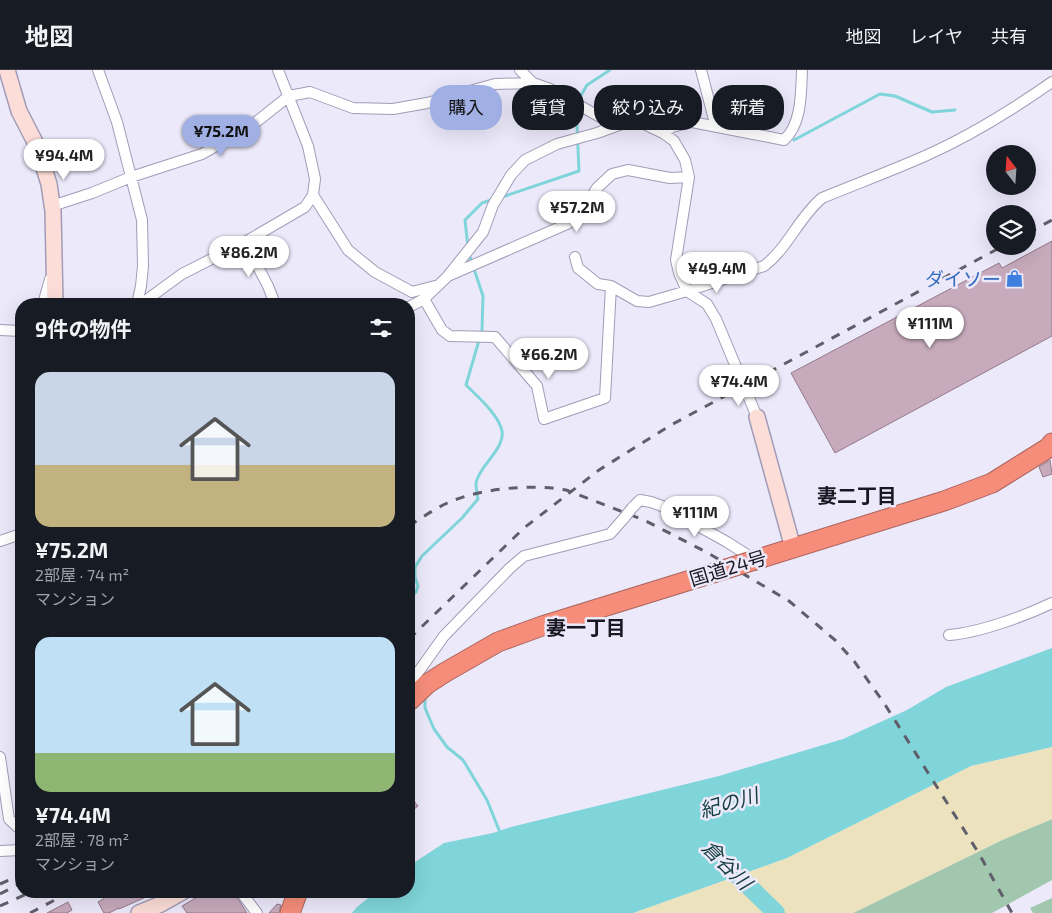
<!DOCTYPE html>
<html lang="ja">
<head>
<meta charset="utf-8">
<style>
  body { margin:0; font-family:"Exo 2","Noto Sans JP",sans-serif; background:#20242c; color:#f1f3f6; height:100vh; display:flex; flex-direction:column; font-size:19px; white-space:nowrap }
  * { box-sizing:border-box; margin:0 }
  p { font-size:16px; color:#9ea1a6 }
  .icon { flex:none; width:28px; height:28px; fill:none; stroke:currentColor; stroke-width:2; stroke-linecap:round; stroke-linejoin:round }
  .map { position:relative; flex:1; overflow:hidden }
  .drawer { position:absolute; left:15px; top:228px; width:400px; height:600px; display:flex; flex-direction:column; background:#171b24; border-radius:20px; box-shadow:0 5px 20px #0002 }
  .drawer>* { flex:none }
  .top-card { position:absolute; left:430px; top:15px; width:475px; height:45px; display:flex; gap:10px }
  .needle { width:32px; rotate:343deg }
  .fabs { position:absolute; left:986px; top:75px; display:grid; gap:10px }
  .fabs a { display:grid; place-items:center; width:50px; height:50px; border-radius:50%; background:#171b24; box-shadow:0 5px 20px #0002; font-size:25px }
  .price { position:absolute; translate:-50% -42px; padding:0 11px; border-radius:18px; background:#fff; color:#222; font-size:16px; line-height:32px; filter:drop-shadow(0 1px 2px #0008) }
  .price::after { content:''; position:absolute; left:50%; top:30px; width:15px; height:11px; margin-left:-8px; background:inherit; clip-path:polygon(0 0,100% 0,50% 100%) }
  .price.current { background:#a0afe4; color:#111 }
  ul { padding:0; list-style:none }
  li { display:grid; align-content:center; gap:10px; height:265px; padding:0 20px }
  li span { display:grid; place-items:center; height:155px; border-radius:15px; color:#555 }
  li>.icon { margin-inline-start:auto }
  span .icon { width:90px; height:90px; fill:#fffc; stroke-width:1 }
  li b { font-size:21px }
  h2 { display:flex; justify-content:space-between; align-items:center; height:60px; padding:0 20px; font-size:21px }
  .tag { padding:0 18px; border-radius:20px; background:#171b24; box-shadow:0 5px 20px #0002; font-size:18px; line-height:45px }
  .tag.current { background:#a0afe4; color:#111 }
  header { display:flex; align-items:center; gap:30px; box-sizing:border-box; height:70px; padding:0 25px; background:#171b24; border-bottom:1px solid #363941 }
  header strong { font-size:24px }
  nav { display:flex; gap:28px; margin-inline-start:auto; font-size:18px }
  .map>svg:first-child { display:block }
</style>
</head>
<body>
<header>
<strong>地図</strong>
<nav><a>地図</a><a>レイヤ</a><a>共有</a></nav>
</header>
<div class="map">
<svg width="1052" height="843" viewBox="0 0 1052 843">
  <rect width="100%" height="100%" fill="#ece9fb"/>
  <path fill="#a2c7af" d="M1052,749V810L992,843H853L1002,770Z
    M1052,828V843H1033L1030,838Z"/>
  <path fill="#ece2bd" d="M1052,677V749L1002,770L853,843H633L787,788L971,696Z"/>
  <path fill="#7fd5d9" d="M1052,578V677L971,696L787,788L633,843H352L357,837L377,821H409V796L444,773L493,763L511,757L719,706L843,669L907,640L946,617Z"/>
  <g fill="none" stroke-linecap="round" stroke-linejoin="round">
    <path stroke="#7fd5d9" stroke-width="3" d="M794,70L880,24L895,26L932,42L955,40
      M502,127L579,101L576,34L587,15L610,0
      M468,177L465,150L482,133L494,129
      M409,528L416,522L418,516L415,507V497L422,486L462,448L478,429C477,424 476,418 476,413C479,396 505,379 502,361C499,345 477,326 466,315L482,260L483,226L469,184
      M409,597L416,603
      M425,626V638L434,659L447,677L463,690L487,730L501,765"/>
    <path stroke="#7fd5d9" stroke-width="18" d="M721,789L776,843"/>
  </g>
  <path fill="#c7abbc" stroke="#937989" d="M1052,171V266L835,383L791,303L999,193L1002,198Z
    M1050,390L1052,404L1043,407L1039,397Z
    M409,725L418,736L409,743Z
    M110,821H153L146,825V827L119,839V838L109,843H104L98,832L111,824Z
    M207,821H233L247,843H187L182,836Z
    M249,821H264L254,828Z
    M68,832L72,840L67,843H47Z
    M277,834L281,835L279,843H269Z"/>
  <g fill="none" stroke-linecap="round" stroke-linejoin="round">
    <defs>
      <path id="street" d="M98,0L117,52L142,150L143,196L141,216L137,234
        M520,0L533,13
        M701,0L716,57
        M663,63L672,57L692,52L784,70C802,54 801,23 802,0
        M313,125L348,180L375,202L412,222L435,216
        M52,136L92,123L131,107L202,84L251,56L289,26L310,22L353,38L393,39L427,33L495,14L533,13L550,19L600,47L622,54
        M245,172L268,216L275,234
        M575,187L578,198L598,214L611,216L637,231L649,232L687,221L764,196C788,178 799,147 822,128C856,114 891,101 925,86C970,66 1012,40 1052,12
        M448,206L567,154L579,147L597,118L612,104L628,100L670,108L689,107
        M611,216L605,328L544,349L537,316L495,267L450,266L442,260L424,229L447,207L483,162L493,135L511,105L525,90L557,74L597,63L622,54L640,52L663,63L674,71L685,90L689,107L676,190L679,203L687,221L707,234L716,249L757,347
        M43,234L50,209
        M141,234L182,204L245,172L305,137L313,125L315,109L308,76L278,0
        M409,237L424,229
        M0,260L21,261
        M632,438L640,430L651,432L662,436L727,472L755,490
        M0,471L21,464
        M949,565C978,563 1025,546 1052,533
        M409,614L419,601L444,566L510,498L524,486L610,464L625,447
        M0,687L9,749L21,760
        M0,781L21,780
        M240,821L257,843"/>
      <path id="secondary" d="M7,0L19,41L37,76L49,114L53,141L55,234
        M757,347L793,478
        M139,843L161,834L184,821"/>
      <path id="highway" d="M755,490L944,431L992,413L1048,378L1052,373
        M409,631L427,614L444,603L498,572L542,556L713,503
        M290,843L298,821"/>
    </defs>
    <use href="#street" stroke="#a19cb7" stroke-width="12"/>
    <use href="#secondary" stroke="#a19cb7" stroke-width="18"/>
    <use href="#highway" stroke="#a9645c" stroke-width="21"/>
    <use href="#street" stroke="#fff" stroke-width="10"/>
    <use href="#secondary" stroke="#fcddd7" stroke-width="15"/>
    <use href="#highway" stroke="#f68d7b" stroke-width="19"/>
    <path stroke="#605e6a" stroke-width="3" stroke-dasharray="9 9" stroke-linecap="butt" d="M1028,163L1052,150
      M409,456C423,447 437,437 452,431C484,418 533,414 566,420L644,450L708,483L789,531L835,570L854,591L884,633L978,782L1012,843
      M409,569L524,458L599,400L671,355L1003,176
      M0,814L21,805
      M0,824L21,813
      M0,836L33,821
      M30,843L72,821"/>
    <defs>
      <path id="street-bridge" d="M625,447L632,438"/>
      <path id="highway-bridge" d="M713,503L755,490"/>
    </defs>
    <use href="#street-bridge" stroke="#a19cb7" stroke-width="12" stroke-linecap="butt"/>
    <use href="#highway-bridge" stroke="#a9645c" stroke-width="21" stroke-linecap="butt"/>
    <use href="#street-bridge" stroke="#fff" stroke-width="10"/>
    <use href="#highway-bridge" stroke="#f68d7b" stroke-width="19"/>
  </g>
  <defs>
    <symbol id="shop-bare" viewBox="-9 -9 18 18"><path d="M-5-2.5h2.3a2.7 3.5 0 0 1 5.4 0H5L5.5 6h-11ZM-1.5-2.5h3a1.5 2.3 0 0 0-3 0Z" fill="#3f7fe0" stroke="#ece9fb" stroke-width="2.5" paint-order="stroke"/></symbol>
  </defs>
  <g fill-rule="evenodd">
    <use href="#shop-bare" x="1002" y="196" width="25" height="25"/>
  </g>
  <g text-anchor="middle" stroke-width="5" stroke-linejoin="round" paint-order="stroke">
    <g font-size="19" fill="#366cbe" stroke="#ece9fb" text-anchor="end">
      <text x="1001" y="216">ダイソー</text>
    </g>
    <g font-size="19" fill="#191721" stroke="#ece9fb">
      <text transform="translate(728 498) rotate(-17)" y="7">国道24号</text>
    </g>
    <g font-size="20" font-weight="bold" fill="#191721" stroke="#ece9fb">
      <text x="857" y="433">妻二丁目</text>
      <text x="586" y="565">妻一丁目</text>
    </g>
    <g font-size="20" font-style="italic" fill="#153e40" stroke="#ece9fb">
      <text transform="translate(729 733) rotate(-16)" y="7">紀の川</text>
      <text transform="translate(727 795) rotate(45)" y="7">倉谷川</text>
    </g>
  </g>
</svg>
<div class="fabs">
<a><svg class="needle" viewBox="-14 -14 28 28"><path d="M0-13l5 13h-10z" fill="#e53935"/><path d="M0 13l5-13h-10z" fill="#9ea1a6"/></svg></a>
<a><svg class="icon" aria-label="layers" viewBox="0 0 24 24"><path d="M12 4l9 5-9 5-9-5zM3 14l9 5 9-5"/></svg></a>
</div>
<b class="price current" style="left:221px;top:87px">¥75.2M</b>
<b class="price" style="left:64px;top:111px">¥94.4M</b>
<b class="price" style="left:577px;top:163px">¥57.2M</b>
<b class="price" style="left:249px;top:208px">¥86.2M</b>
<b class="price" style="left:717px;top:224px">¥49.4M</b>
<b class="price" style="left:930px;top:279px">¥111M</b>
<b class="price" style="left:549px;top:310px">¥66.2M</b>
<b class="price" style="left:739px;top:337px">¥74.4M</b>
<b class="price" style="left:695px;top:468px">¥111M</b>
<div class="top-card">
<a class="tag current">購入</a>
<a class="tag">賃貸</a>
<a class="tag">絞り込み</a>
<a class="tag">新着</a>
</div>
<section class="drawer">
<h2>9件の物件<svg class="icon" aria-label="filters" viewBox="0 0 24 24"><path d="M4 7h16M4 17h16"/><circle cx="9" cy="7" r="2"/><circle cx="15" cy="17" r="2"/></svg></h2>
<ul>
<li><span style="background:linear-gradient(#c9d6e8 60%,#c2b280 0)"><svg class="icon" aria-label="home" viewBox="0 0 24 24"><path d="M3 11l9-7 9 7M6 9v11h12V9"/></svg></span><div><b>¥75.2M</b><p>2部屋 · 74 m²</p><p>マンション</p></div></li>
<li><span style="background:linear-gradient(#bfe0f5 75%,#8fb573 0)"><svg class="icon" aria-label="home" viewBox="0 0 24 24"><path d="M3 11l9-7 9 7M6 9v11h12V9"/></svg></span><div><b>¥74.4M</b><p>2部屋 · 78 m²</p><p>マンション</p></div></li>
</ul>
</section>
</div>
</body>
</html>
